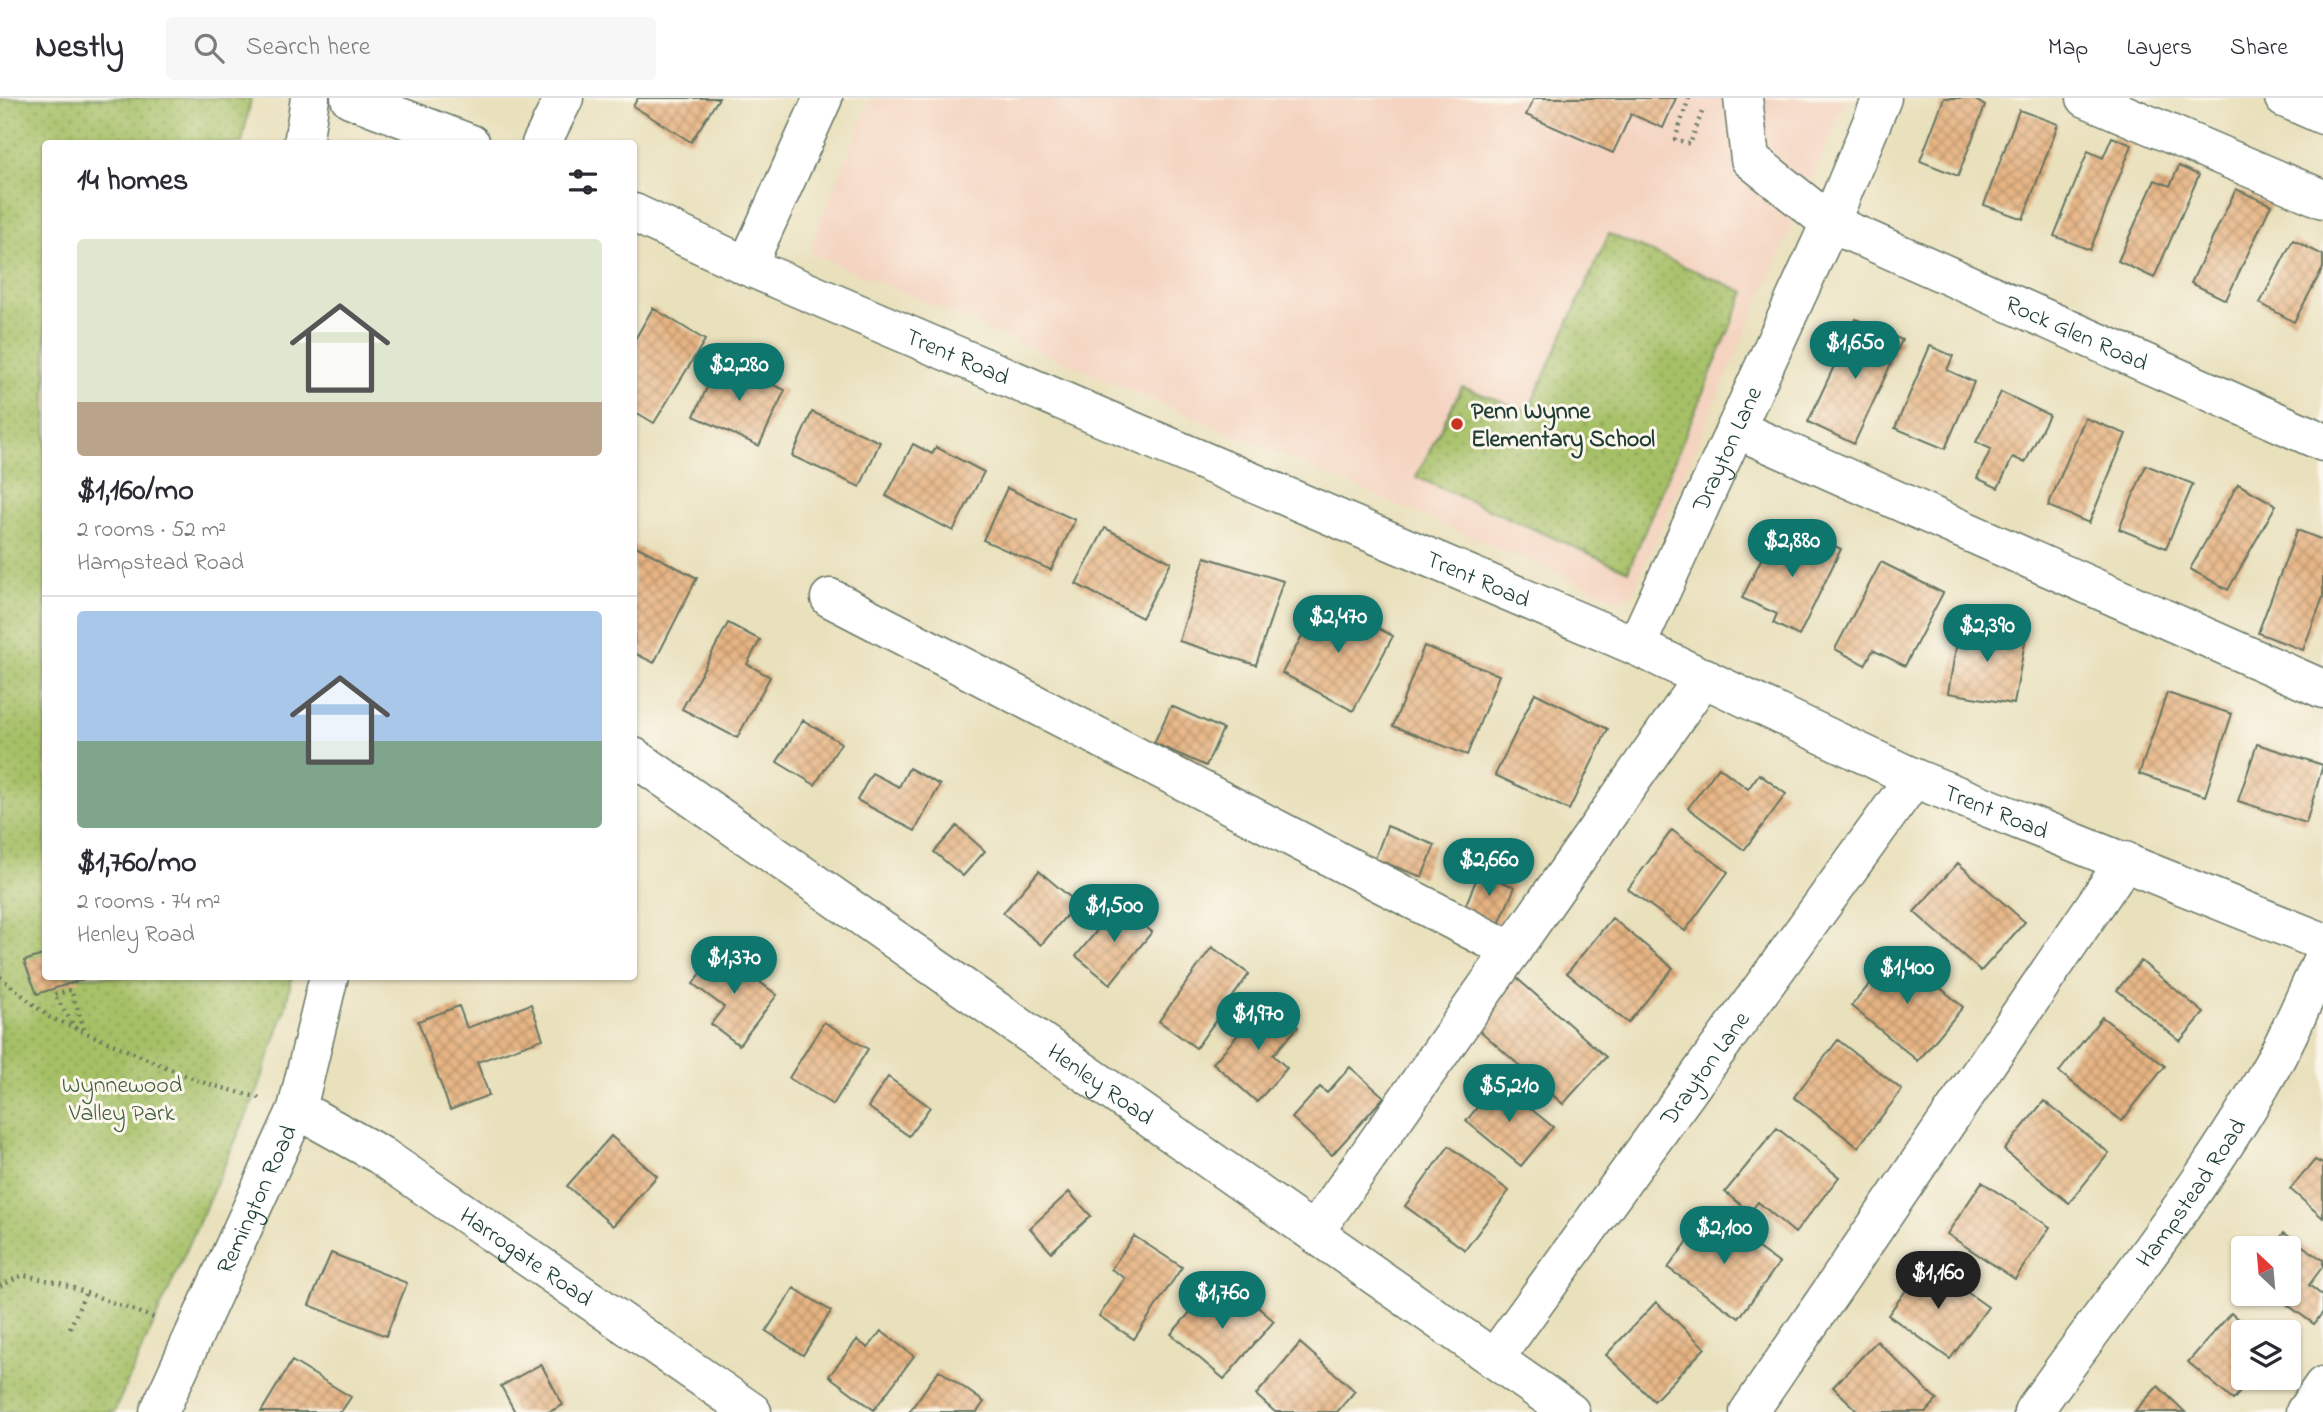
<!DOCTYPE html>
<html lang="en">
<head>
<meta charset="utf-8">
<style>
  body { margin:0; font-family:"Indie Flower",sans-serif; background:#f7f7f7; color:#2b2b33; height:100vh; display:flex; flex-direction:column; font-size:26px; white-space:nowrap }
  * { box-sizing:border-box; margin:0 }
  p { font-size:23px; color:#7c7c81 }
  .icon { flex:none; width:38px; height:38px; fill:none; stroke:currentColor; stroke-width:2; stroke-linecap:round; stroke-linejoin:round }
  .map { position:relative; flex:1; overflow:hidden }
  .details { position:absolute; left:42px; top:42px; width:595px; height:840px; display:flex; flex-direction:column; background:#fff; border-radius:7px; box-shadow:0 2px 5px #0004 }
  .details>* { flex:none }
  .needle { width:46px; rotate:334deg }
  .controls { position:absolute; left:2231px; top:1138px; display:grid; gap:14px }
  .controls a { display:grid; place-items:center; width:70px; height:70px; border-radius:7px; background:#fff; box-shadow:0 2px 5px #0004; font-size:35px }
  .price { position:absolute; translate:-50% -60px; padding:0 16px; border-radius:24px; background:#0f766e; color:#fff; font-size:23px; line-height:46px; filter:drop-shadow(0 2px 4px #0008) }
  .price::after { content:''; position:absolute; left:50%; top:42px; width:21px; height:16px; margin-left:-10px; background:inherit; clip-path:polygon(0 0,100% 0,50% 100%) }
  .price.on { background:#222; color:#fff }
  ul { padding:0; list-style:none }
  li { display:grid; align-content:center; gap:14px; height:371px; padding:0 35px }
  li+li { border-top:2px solid #e1e1e2 }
  li span { display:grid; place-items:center; height:217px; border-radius:7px; color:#555 }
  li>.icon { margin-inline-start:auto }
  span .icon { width:126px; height:126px; fill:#fffc; stroke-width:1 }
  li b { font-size:30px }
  h2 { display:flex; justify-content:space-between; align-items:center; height:84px; padding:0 35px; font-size:30px }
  header { display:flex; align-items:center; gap:42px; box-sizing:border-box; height:98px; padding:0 35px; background:#fff; border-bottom:2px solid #e1e1e2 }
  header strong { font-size:33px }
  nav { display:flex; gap:38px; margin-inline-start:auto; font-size:24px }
  .search { width:490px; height:63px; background:#f7f7f7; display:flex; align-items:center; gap:18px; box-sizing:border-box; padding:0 24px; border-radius:7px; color:#7c7c81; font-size:26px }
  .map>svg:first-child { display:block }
</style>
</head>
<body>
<header>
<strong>Nestly</strong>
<div class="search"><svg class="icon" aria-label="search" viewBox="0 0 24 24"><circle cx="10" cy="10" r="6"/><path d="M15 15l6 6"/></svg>Search here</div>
<nav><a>Map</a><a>Layers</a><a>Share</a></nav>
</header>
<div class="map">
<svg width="2323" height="1314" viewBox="0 0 2323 1314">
  <defs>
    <pattern id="grass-dots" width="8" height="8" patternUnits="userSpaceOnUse" patternTransform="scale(1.75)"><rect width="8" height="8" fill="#a6c066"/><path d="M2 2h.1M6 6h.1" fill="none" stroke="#879d55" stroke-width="1.8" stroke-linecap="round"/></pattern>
    <pattern id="building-cross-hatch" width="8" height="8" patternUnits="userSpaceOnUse" patternTransform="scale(1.75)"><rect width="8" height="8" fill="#e7b483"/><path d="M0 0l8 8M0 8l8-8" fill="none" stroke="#bb946c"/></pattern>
  </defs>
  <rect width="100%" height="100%" fill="#fbf7ec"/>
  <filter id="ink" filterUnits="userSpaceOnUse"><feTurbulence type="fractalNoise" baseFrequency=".0143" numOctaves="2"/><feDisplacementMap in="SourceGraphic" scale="14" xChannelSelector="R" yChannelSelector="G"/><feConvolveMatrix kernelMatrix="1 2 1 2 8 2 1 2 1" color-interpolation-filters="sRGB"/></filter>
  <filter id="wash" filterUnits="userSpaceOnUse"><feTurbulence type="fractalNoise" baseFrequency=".00686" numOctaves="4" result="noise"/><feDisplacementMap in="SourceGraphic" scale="28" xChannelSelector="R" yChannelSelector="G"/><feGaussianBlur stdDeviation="1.57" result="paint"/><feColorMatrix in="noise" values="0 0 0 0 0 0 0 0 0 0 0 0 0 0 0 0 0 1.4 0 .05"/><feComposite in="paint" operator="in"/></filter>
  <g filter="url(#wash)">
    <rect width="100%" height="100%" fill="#e9e0bc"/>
    <path fill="#f4d3c0" d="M871,0H1847L1632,497L1616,501L811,155L812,144Z"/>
    <path fill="url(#grass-dots)" stroke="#627e4d" stroke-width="2" d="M0,0H251L242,45L46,46V878L292,879L285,911L258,992L114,1314H0Z
      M1609,136L1745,194L1628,473L1416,379L1462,289L1528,313Z"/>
    <g id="blocks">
      <path fill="url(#building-cross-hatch)" d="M638,0H719L691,44L633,8Z
        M1534,0H1676L1663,30L1631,16L1613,55L1526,17Z
        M1944,0H1972L1985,8L1958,78L1920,63Z
        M2019,12L2058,26L2023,121L1984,107Z
        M2112,39L2132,47L2090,152L2054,138L2088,53L2103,60Z
        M2179,68L2199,77L2154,180L2118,163L2155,82L2170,88Z
        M2236,91L2271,107L2226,202L2191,185Z
        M2293,142L2323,157V170L2294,224L2260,205Z
        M653,210L705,242L654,325L634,313V243Z
        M1856,221L1902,242L1854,346L1808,324Z
        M1930,248L1953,258L1947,272L1974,284L1945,351L1895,330Z
        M719,263L785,292L759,348L694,318Z
        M2001,294L2049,317L2025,365L2013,359L1998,390L1977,380L1991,351L1976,344Z
        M812,314L880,344L860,389L792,358Z
        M2085,320L2126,336L2089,425L2048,408Z
        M913,346L932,356L936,349L984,374L953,433L886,398Z
        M2146,367L2193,386L2166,450L2119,431Z
        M2238,386L2276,407L2228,492L2190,471Z
        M1007,390L1075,422L1051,472L983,442Z
        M1105,430L1171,464L1142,520L1076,486Z
        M2297,432L2323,442V499L2303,552L2258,535Z
        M1774,435L1801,448L1807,435L1841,451L1799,538L1773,525L1777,516L1742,500Z
        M634,447L697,480L654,565L634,555Z
        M1205,459L1283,483L1256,567L1179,543Z
        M1881,464L1943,495L1905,568L1873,552L1865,567L1835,551Z
        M1322,501L1393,538L1353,613L1282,575Z
        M728,525L760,542L747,566L770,579L737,640L682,611Z
        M1960,527L2026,538L2014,606L1948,595Z
        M1424,548L1499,577L1467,657L1393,628Z
        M1535,595L1608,631L1569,712L1495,677Z
        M2167,595L2232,616L2205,698L2139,676Z
        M1171,608L1223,631L1206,668L1154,645Z
        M803,622L841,645L815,687L777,664Z
        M2257,646L2323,667L2306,725L2238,703Z
        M1719,669L1748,691L1759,676L1786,696L1744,752L1688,710Z
        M909,670L940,687L915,733L857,702L872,675L899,689Z
        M957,728L985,753L963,778L934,754Z
        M1387,728L1435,747L1422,779L1375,761Z
        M1672,732L1728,774L1685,833L1628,791Z
        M1958,765L2025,824L1981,873L1914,814Z
        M1039,773L1077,805L1041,847L1003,815Z
        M1479,775L1515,789L1499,826L1464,811Z
        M1118,807L1152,834L1110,886L1076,858Z
        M1612,820L1673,870L1628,925L1567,875Z
        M1212,849L1249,876L1196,950L1159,923Z
        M718,852L777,897L739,947L711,926L724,909L693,886Z
        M1897,854L1963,909L1918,963L1851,908Z
        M46,856V878L84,881L37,896L24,863Z
        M2141,863L2204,915L2180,943L2117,892Z
        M1511,875L1606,959L1563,1006L1469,923Z
        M1269,902L1298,929L1273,957L1287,970L1257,1004L1213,965Z
        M531,906L543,941L477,964L489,997L450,1012L418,923L459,908L467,930Z
        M2102,919L2165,968L2122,1023L2059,974Z
        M824,924L868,951L833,1007L789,980Z
        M1838,942L1902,992L1858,1049L1794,999Z
        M1350,969L1384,999L1332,1057L1292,1020L1320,989L1327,995Z
        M888,979L930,1009L909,1038L868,1009Z
        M1498,984L1553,1029L1521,1068L1466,1023Z
        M2044,1003L2109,1055L2069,1105L2004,1052Z
        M1777,1030L1839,1079L1795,1135L1758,1104L1750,1114L1725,1094Z
        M611,1038L657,1078L613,1128L567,1088Z
        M1449,1048L1509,1093L1465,1152L1405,1108Z
        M2315,1062L2323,1066V1120L2290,1091Z
        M1982,1084L2050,1129L2015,1181L1947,1136Z
        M1069,1094L1091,1118L1051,1154L1030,1130Z
        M1709,1115L1779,1165L1739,1220L1668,1170Z
        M2284,1135L2323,1162V1168L2309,1187L2323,1198V1214L2314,1226L2271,1195H2289V1150H2273Z
        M1134,1138L1182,1169L1134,1241L1099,1218L1125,1180L1111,1171Z
        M331,1155L407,1185L386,1238L309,1207Z
        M1926,1165L1988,1209L1950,1261L1888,1217Z
        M1214,1187L1246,1214L1253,1205L1274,1223L1224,1281L1171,1236Z
        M794,1190L831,1213L803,1257L766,1233Z
        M1656,1204L1705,1250L1654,1303L1606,1257Z
        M2231,1215L2252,1234H2244V1279H2253L2233,1302L2188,1264Z
        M881,1233L914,1258L874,1312L829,1278L857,1242L868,1250Z
        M1877,1243L1937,1302L1926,1314H1859L1833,1289Z
        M1300,1245L1355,1293L1337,1314H1275L1256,1297Z
        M292,1263L351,1299L341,1314H261Z
        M541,1266L563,1307L549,1314H515L501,1288Z
        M939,1272L984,1304L977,1314H909Z
        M2158,1288L2185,1314H2134Z"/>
    </g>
  </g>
  <g filter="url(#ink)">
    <use href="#blocks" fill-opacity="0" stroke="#667664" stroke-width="2"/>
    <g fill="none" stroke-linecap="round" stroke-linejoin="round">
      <defs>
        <g id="minor">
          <path d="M350,0L471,46"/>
          <path id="s1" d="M1743,0L1750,61L1830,125L2323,344"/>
          <path d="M2086,0L2323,101"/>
          <path d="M2284,0L2323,17"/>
          <path d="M303,46L310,0"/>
          <path d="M541,46L564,0"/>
          <path id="s2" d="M634,115L747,168L1636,548L1914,680L2323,844"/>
          <path d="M747,168L823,0"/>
          <path d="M1736,331L2323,591"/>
          <path d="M830,500L1512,853"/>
          <path id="s3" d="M1636,548L1830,125L1882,0"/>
          <path id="s4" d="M634,659L1570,1314"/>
          <path id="s5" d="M297,1011L380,1057L752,1314"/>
          <path d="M1315,1133L1704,579"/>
          <path id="s6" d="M1494,1261L1914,680"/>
          <path id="s7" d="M159,1314L297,1011L329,878"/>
          <path d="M1749,1314L2125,763"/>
          <path id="s8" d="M2033,1314C2114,1198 2207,1087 2275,962C2293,929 2307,894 2323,861"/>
          <path d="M2305,1314L2323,1288"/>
        </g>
      </defs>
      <use href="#minor" stroke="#667664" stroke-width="41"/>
      <path stroke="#667664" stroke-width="4.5" stroke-dasharray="2 5" stroke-linecap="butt" d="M1689,0L1675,41L1690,46L1702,14
        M0,879L49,919L201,984L260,1000
        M76,931L54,896L71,892L85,934
        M0,1188L23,1177L60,1185L157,1221
        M70,1230L86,1194"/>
      <use href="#minor" stroke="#fff" stroke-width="38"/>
    </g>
  </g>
  <circle fill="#c8321e" stroke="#fbf7ec" stroke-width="2.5" cx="1457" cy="326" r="7"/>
  <g text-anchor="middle" stroke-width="6" stroke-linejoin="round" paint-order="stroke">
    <g font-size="24" fill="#1f3d34" stroke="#fbf7ec">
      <text dy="8" stroke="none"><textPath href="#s1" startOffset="434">Rock Glen Road</textPath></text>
      <text dy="8" stroke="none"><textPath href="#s2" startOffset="354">Trent Road</textPath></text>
      <text dy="8" stroke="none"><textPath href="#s3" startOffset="217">Drayton Lane</textPath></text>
      <text dy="8" stroke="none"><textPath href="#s2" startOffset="920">Trent Road</textPath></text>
      <text dy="8" stroke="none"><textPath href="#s2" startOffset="1488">Trent Road</textPath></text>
      <text dy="8" stroke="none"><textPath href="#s6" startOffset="359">Drayton Lane</textPath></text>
      <text dy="8" stroke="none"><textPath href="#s4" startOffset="570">Henley Road</textPath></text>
      <text dy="8" stroke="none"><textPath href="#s8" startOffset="270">Hampstead Road</textPath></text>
      <text dy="8" stroke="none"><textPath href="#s7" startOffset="234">Remington Road</textPath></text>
      <text dy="8" stroke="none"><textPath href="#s5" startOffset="273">Harrogate Road</textPath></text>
    </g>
    <g font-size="24" font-weight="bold" fill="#1f3d34" stroke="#fbf7ec" text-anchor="start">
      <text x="1471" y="320">Penn Wynne<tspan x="1471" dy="28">Elementary School</tspan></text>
    </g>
    <g font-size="24" fill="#415e40" stroke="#fbf7ec">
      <text x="122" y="994">Wynnewood<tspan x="122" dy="28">Valley Park</tspan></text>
    </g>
  </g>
</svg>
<div class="controls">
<a><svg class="needle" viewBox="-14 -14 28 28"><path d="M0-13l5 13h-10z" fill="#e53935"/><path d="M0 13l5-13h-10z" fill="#7c7c81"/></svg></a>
<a><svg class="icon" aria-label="layers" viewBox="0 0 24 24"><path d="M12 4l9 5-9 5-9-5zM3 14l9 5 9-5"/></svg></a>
</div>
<b class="price" style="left:1855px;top:283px">$1,650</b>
<b class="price" style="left:739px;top:305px">$2,280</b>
<b class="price" style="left:1792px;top:481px">$2,880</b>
<b class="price" style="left:1338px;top:557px">$2,470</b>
<b class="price" style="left:1987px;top:566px">$2,390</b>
<b class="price" style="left:1489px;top:800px">$2,660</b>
<b class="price" style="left:1114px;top:846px">$1,500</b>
<b class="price" style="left:734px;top:898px">$1,370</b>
<b class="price" style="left:1907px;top:908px">$1,400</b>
<b class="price" style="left:1258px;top:954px">$1,970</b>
<b class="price" style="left:1509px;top:1026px">$5,210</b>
<b class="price" style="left:1724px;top:1168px">$2,100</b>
<b class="price on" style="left:1938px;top:1213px">$1,160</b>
<b class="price" style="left:1222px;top:1233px">$1,760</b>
<section class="details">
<h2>14 homes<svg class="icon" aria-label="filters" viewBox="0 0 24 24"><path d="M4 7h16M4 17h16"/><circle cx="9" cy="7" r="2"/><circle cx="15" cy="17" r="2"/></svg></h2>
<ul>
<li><span style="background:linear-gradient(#dfe7d0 75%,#b9a48a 0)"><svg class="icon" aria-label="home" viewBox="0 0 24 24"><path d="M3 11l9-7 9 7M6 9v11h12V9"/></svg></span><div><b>$1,160/mo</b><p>2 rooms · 52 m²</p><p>Hampstead Road</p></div></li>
<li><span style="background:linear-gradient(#a9c7e8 60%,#7fa58c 0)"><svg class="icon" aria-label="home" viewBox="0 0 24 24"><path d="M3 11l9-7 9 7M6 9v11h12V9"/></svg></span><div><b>$1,760/mo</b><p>2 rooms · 74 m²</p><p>Henley Road</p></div></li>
</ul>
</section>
</div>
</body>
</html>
